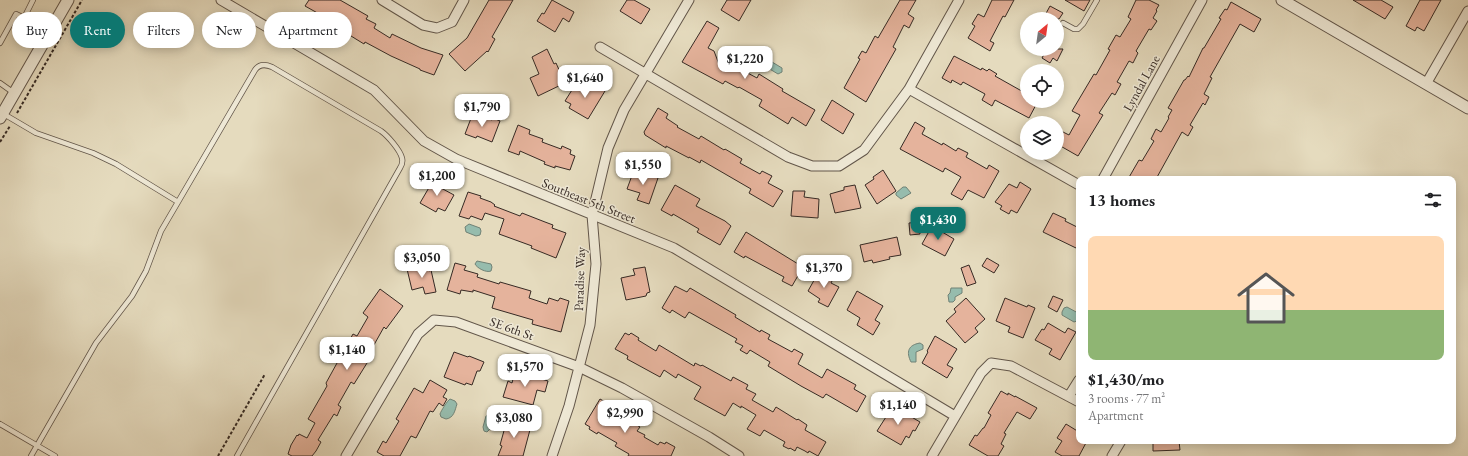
<!DOCTYPE html>
<html lang="en">
<head>
<meta charset="utf-8">
<style>
  body { margin:0; font-family:"EB Garamond",serif; background:#f6f6f6; color:#202124; height:100vh; display:flex; flex-direction:column; font-size:15px; white-space:nowrap }
  * { box-sizing:border-box; margin:0 }
  p { font-size:13px; color:#757577 }
  .icon { flex:none; width:22px; height:22px; fill:none; stroke:currentColor; stroke-width:2; stroke-linecap:round; stroke-linejoin:round }
  .map { position:relative; flex:1; overflow:hidden }
  .panel { position:absolute; left:1076px; top:176px; width:380px; height:268px; display:flex; flex-direction:column; background:#fff; border-radius:8px; box-shadow:0 2px 10px #0003 }
  .panel>* { flex:none }
  .banner { position:absolute; left:12px; top:12px; width:380px; height:36px; display:flex; gap:8px }
  .needle { width:26px; rotate:29deg }
  .fabs { position:absolute; left:1020px; top:12px; display:grid; gap:8px }
  .fabs a { display:grid; place-items:center; width:44px; height:44px; border-radius:50%; background:#fff; box-shadow:0 2px 10px #0003; font-size:20px }
  .price { position:absolute; translate:-50% -34px; padding:0 9px; border-radius:8px; background:#fff; color:#222; font-size:13px; line-height:26px; filter:drop-shadow(0 1px 2px #0008) }
  .price::after { content:''; position:absolute; left:50%; top:24px; width:12px; height:9px; margin-left:-6px; background:inherit; clip-path:polygon(0 0,100% 0,50% 100%) }
  .price.active { background:#0f766e; color:#fff }
  ul { padding:0; list-style:none }
  li { display:grid; align-content:center; gap:8px; height:212px; padding:0 12px }
  li span { display:grid; place-items:center; height:124px; border-radius:8px; color:#555 }
  li>.icon { margin-inline-start:auto }
  span .icon { width:72px; height:72px; fill:#fffc; stroke-width:1 }
  li b { font-size:17px }
  h2 { display:flex; justify-content:space-between; align-items:center; height:48px; padding:0 12px; font-size:17px }
  .pill { padding:0 14px; border-radius:18px; background:#fff; box-shadow:0 2px 10px #0003; font-size:14px; line-height:36px }
  .pill.active { background:#0f766e; color:#fff }
  .map>svg:first-child { display:block }
</style>
</head>
<body>
<div class="map">
<svg width="1468" height="456" viewBox="0 0 1468 456">
  <rect width="100%" height="100%" fill="#e5dbbe"/>
  <filter id="stains"><feTurbulence type="fractalNoise" baseFrequency=".005" numOctaves="4"/><feColorMatrix values="0 0 0 0 .2 0 0 0 0 .09 0 0 0 0 .02 0 0 0 .5 -.17"/></filter>
  <radialGradient id="worn" r=".72"><stop offset=".6" stop-color="#630" stop-opacity="0"/><stop offset="1" stop-color="#630" stop-opacity=".3"/></radialGradient>
  <path fill="#96bcad" stroke="#708276" d="M772,62L782,68V72L778,74L768,68V64Z
    M903,187H906L911,193L901,199L896,195V193Z
    M943,210L956,218V221L958,223L957,225C951,225 942,224 938,217L940,212Z
    M469,224L480,228L481,231L480,235L476,236L466,232L465,227Z
    M477,261L491,264L492,267L491,271C486,273 477,268 475,264Z
    M951,288H962V293L955,297V300L953,302H949L948,295L950,293Z
    M1067,307L1078,313L1079,318L1077,321L1074,322L1062,315V312L1064,308Z
    M920,343L923,345V349L916,352V362H911C906,352 908,345 920,343Z
    M450,399L455,401L457,404C455,410 454,418 446,419L441,417L440,414C441,411 447,401 450,399Z
    M489,415L492,416L494,418L490,429L487,432L484,431L483,427L486,416Z"/>
  <path fill="#e5b39c" stroke="#362a24" d="M309,0H340L368,16L366,19L376,24L374,28L390,38L392,34L421,48L443,55L434,75L420,70V69L391,56L365,42L364,44L338,28V29L328,24L330,20L305,6Z
    M489,0H513L492,37L495,39L488,52L487,51L465,71L449,54L467,38Z
    M552,0L574,12L569,22L563,18L555,32L537,21L542,13L544,14Z
    M627,0H634L650,9L641,24L620,11Z
    M727,0H751L739,21L721,10Z
    M900,0H916L908,14L914,18L909,28L904,25L893,47L896,49L866,102L844,88L860,59L858,58L862,51L866,53L875,36L878,38Z
    M992,0H1014L1005,17L1003,16L990,41L994,43L990,51L968,38L975,26L972,24L978,14L984,17Z
    M1065,0H1090L1084,11Z
    M1136,0H1149L1159,5L1156,10L1157,11L1153,18L1157,21L1151,30L1149,29L1136,51L1138,53L1133,63L1129,61L1117,82L1121,84L1115,95L1112,93L1099,113L1103,115L1078,156L1057,144V129L1069,135L1080,115L1072,111L1094,74L1096,75L1110,50L1108,49L1116,35L1120,37L1131,19L1128,17Z
    M1353,0H1381L1393,7L1385,19Z
    M1420,0H1441L1424,31L1417,27L1415,31L1406,26Z
    M1231,2L1261,19L1254,32L1240,24L1210,77L1212,78L1204,94L1209,97L1205,105L1203,103L1190,125L1193,127L1188,136L1182,132L1156,179H1128L1139,160L1142,161L1154,141L1151,139L1156,129L1161,132L1169,118L1168,117L1172,110L1168,108L1184,80H1185L1188,76L1189,77L1203,48H1204L1221,19L1219,18L1225,9L1227,10Z
    M1050,6L1063,13L1059,19H1043Z
    M707,21L719,28L708,48L714,51L720,67L724,59L735,66L737,62L745,66L742,70L757,78L759,74L783,89L782,91L815,110L806,126L792,117L788,124L759,106L762,100L739,87L738,88L725,81L723,84L682,62Z
    M547,49L554,64L556,63L565,83L538,96L530,78L539,74L532,57Z
    M1047,49H1063L1057,61L1053,58L1050,63L1042,58Z
    M954,56L981,70L982,68L987,71L989,69L997,74L995,76L1027,94V101H1038L1029,118L995,100L992,106L982,100L985,94L963,82L961,85L952,80L951,83L942,78Z
    M577,82L591,89L594,84L605,91L588,119L569,108L571,104L565,101Z
    M832,100L854,114L843,134L821,120Z
    M658,108L668,114L666,118L678,126L677,127L699,139L701,136L724,150L725,149L742,159L740,163L760,174L762,171L772,176L768,183L783,191L773,207L749,193L751,189L701,160L700,163L689,157V158L666,146V148L645,135L644,132Z
    M473,113L492,120L493,118L500,121L492,142L477,136L476,138L465,134Z
    M915,122L925,128L922,134L942,145L943,143L956,151L958,148L968,153L966,157L987,169L989,165L999,171L984,198L968,190L962,200L951,194L961,177L945,168L943,172L900,149Z
    M518,125L530,130L529,134L543,139L542,142L561,149L562,146L571,150L570,154L575,156L570,170L555,166V168L544,164L545,162L520,151L519,155L508,151Z
    M634,170L658,178L649,204L637,200L640,193L627,189Z
    M883,170L896,191L877,204L865,185L874,179L873,177Z
    M434,179L443,185L441,188L454,195L445,211L438,208L436,212L420,203Z
    M1020,182L1031,189L1017,213L1011,210L1009,214L1000,209L1002,206L995,202L1009,184L1017,188Z
    M675,185L700,199L696,206L725,221L731,226L720,245L697,232L699,229L673,214L672,216L661,210Z
    M855,185L861,208L835,213L830,194L844,190V187Z
    M793,191H805L804,197L819,199L818,218L791,216Z
    M468,192L481,196L480,198L491,202L495,205L494,206L520,216L522,213L545,222L553,225L552,228L566,233L556,258L531,248L532,246L499,234L504,219L485,213L482,220L471,216L469,219L459,216Z
    M1053,213L1066,219L1065,221L1079,228V242L1076,248L1043,232Z
    M919,222L920,234L910,235L909,223Z
    M932,226L954,239L945,256L922,244Z
    M746,232L803,267L792,286L782,281L784,277L745,256L744,258L734,252Z
    M897,237L901,255L889,257L890,259L873,263L872,260L864,262L860,245Z
    M987,258L999,265L994,273L982,266Z
    M455,263L466,266L464,270L478,274L477,277L499,284L500,282L531,291L529,298L547,304L549,298L558,301L560,298L569,301L561,332L532,324L533,320L492,308L495,297L473,290V292L461,290L460,294L447,290Z
    M428,264L429,271L431,270L436,292L425,294L423,287L412,290L407,269Z
    M969,265L976,283L967,286L961,268Z
    M645,267L650,292L647,293L646,296L626,300L621,278L635,275L633,269Z
    M826,272L834,277L831,283L839,287L828,307L818,302L820,299L808,291L817,275L823,278Z
    M675,286L687,292L690,288L736,315L735,317L760,332L761,330L770,335L768,339L792,352L794,349L803,354L798,364L822,378L827,369L856,385L854,389L866,396L857,412L826,394L823,398L801,386L768,366L770,362L750,350L747,354L740,350L743,346L735,342L737,339L689,312L685,318L672,310L670,313L662,308Z
    M380,289L403,306L386,329L384,327L370,352L372,353L367,363L354,384L351,382L338,405L341,407L337,416L334,414L318,440L321,442L316,451L312,456H292L288,454L291,445L297,435L298,436L299,434L307,438L315,423L308,419L327,386L326,383L353,334L357,336L368,317L363,313Z
    M857,291L883,306L875,320L880,323L873,335L857,325L860,318L847,310Z
    M1053,296L1063,300L1057,312L1048,307Z
    M966,298L985,319L975,328L978,332L965,343L946,321L956,312L954,309Z
    M1005,298L1027,307L1028,305L1035,308L1023,338L1008,332L1010,327L996,321Z
    M1048,323L1065,333L1068,328L1076,332L1060,360L1049,354L1052,349L1035,340L1042,329L1044,330Z
    M625,333L629,335L631,333L639,338L638,340L656,351L659,345L694,366L695,363L701,366L702,365L731,381L733,377L748,385L746,389L756,394L752,400L773,412L776,407L797,420L798,419L807,425L805,430L826,442L818,456L809,451L808,453L805,451L797,447L795,451L790,448L789,449L783,446L785,442L764,430L760,436L747,429L756,415L741,406V408L733,403L725,416L694,399L701,387L678,374L676,378L664,370L660,377L627,359L628,356L615,349Z
    M935,336L957,349L947,365L953,368L947,378L922,363L928,352L927,351Z
    M454,352L468,357L469,356L484,362L480,371H477L472,385L466,383L465,385L444,377Z
    M515,371L548,381L545,392L537,390L533,405L503,397L508,381L512,383Z
    M430,380L447,390L443,397L447,399L443,406L439,403L433,412L430,411L416,438L411,436L400,456H384L377,452L383,441L386,443L399,421L396,419L414,388L423,393Z
    M1001,391L1008,395V393L1015,397V396L1037,408L1030,419L1017,412L1004,433L1006,434L1001,444L1004,446L998,456H988L969,445L975,435L977,436L983,428H984L991,415L988,413Z
    M600,399L609,404L606,412L628,425L630,421L640,427L637,431L645,435L644,437L658,445L660,442L665,444L666,442L675,447L671,456H628L629,454L615,446L617,443L598,432L597,434L589,429L590,427L585,424Z
    M893,406L920,422L915,431L913,430L909,438L906,436L901,445L877,431Z
    M507,420L531,426L523,456H498L502,446L500,445Z
    M1066,424L1079,432V441H1087L1079,456H1062L1055,452L1062,441L1057,438Z
    M1153,441H1179L1180,450L1153,451Z"/>
  <g fill="none" stroke-linecap="round" stroke-linejoin="round">
    <defs>
      <path id="service" d="M33,0L24,18L49,33
        M1063,23L1074,29H1078L1083,24L1097,0
        M0,43L16,14L24,18
        M0,83L14,93
        M2,113L36,133L93,153L116,164L178,202L161,231L146,271L132,296L96,343L31,456
        M178,202L255,70C259,64 265,64 272,67L381,131C388,136 400,150 402,158C403,162 402,165 400,168L237,456
        M0,424L55,456"/>
      <path id="minor" d="M221,0L374,90L424,141L456,159L674,248L955,416
        M382,0L423,25L437,28L452,22L464,0
        M600,47L788,157L812,166H839L864,150L909,89L959,0
        M1426,84L1468,11
        M909,89L1079,185
        M1103,179L1202,0
        M1069,396L1079,380
        M346,456L418,334L434,320L456,322L579,367L622,388L709,437L739,456
        M552,456L569,406L590,325L596,264L592,215L608,148L624,110L689,0
        M932,456L981,373L991,363L1011,366L1079,402
        M1112,456L1121,441"/>
      <path id="tertiary" d="M1282,0L1468,108
        M0,118L68,0"/>
    </defs>
    <use href="#service" stroke="#62564a" stroke-width="6"/>
    <use href="#minor" stroke="#62564a" stroke-width="11"/>
    <use href="#tertiary" stroke="#62564a" stroke-width="13"/>
    <path stroke="#362a24" stroke-width="2" stroke-dasharray="3 2" stroke-linecap="butt" d="M17,113L82,0
      M0,142L10,126
      M218,456L265,374"/>
    <use href="#service" stroke="#eee8d5" stroke-width="4.5"/>
    <use href="#minor" stroke="#eee8d5" stroke-width="9"/>
    <use href="#tertiary" stroke="#eee8d5" stroke-width="11"/>
  </g>
  <g text-anchor="middle" stroke-width="3" stroke-linejoin="round" paint-order="stroke">
    <g font-size="13" fill="#362a24" stroke="#eee8d5">
      <text transform="translate(1141 83) rotate(-61)" y="5">Lyndal Lane</text>
      <text transform="translate(589 200) rotate(22)" y="5">Southeast 5th Street</text>
      <text transform="translate(579 279) rotate(-88)" y="5">Paradise Way</text>
      <text transform="translate(512 328) rotate(20)" y="5">SE 6th St</text>
    </g>
  </g>
  <rect width="100%" height="100%" filter="url(#stains)"/>
  <rect width="100%" height="100%" fill="url(#worn)"/>
</svg>
<div class="fabs">
<a><svg class="needle" viewBox="-14 -14 28 28"><path d="M0-13l5 13h-10z" fill="#e53935"/><path d="M0 13l5-13h-10z" fill="#757577"/></svg></a>
<a><svg class="icon" aria-label="locate" viewBox="0 0 24 24"><circle cx="12" cy="12" r="6"/><path d="M12 2v4M12 18v4M2 12h4M18 12h4"/></svg></a>
<a><svg class="icon" aria-label="layers" viewBox="0 0 24 24"><path d="M12 4l9 5-9 5-9-5zM3 14l9 5 9-5"/></svg></a>
</div>
<b class="price" style="left:745px;top:80px">$1,220</b>
<b class="price" style="left:585px;top:99px">$1,640</b>
<b class="price" style="left:482px;top:128px">$1,790</b>
<b class="price" style="left:643px;top:186px">$1,550</b>
<b class="price" style="left:437px;top:197px">$1,200</b>
<b class="price active" style="left:938px;top:241px">$1,430</b>
<b class="price" style="left:422px;top:279px">$3,050</b>
<b class="price" style="left:824px;top:289px">$1,370</b>
<b class="price" style="left:347px;top:371px">$1,140</b>
<b class="price" style="left:525px;top:388px">$1,570</b>
<b class="price" style="left:898px;top:426px">$1,140</b>
<b class="price" style="left:625px;top:434px">$2,990</b>
<b class="price" style="left:514px;top:439px">$3,080</b>
<div class="banner">
<a class="pill">Buy</a>
<a class="pill active">Rent</a>
<a class="pill">Filters</a>
<a class="pill">New</a>
<a class="pill">Apartment</a>
</div>
<section class="panel">
<h2>13 homes<svg class="icon" aria-label="filters" viewBox="0 0 24 24"><path d="M4 7h16M4 17h16"/><circle cx="9" cy="7" r="2"/><circle cx="15" cy="17" r="2"/></svg></h2>
<ul>
<li><span style="background:linear-gradient(#ffd9b3 60%,#8fb573 0)"><svg class="icon" aria-label="home" viewBox="0 0 24 24"><path d="M3 11l9-7 9 7M6 9v11h12V9"/></svg></span><div><b>$1,430/mo</b><p>3 rooms · 77 m²</p><p>Apartment</p></div></li>
</ul>
</section>
</div>
</body>
</html>
